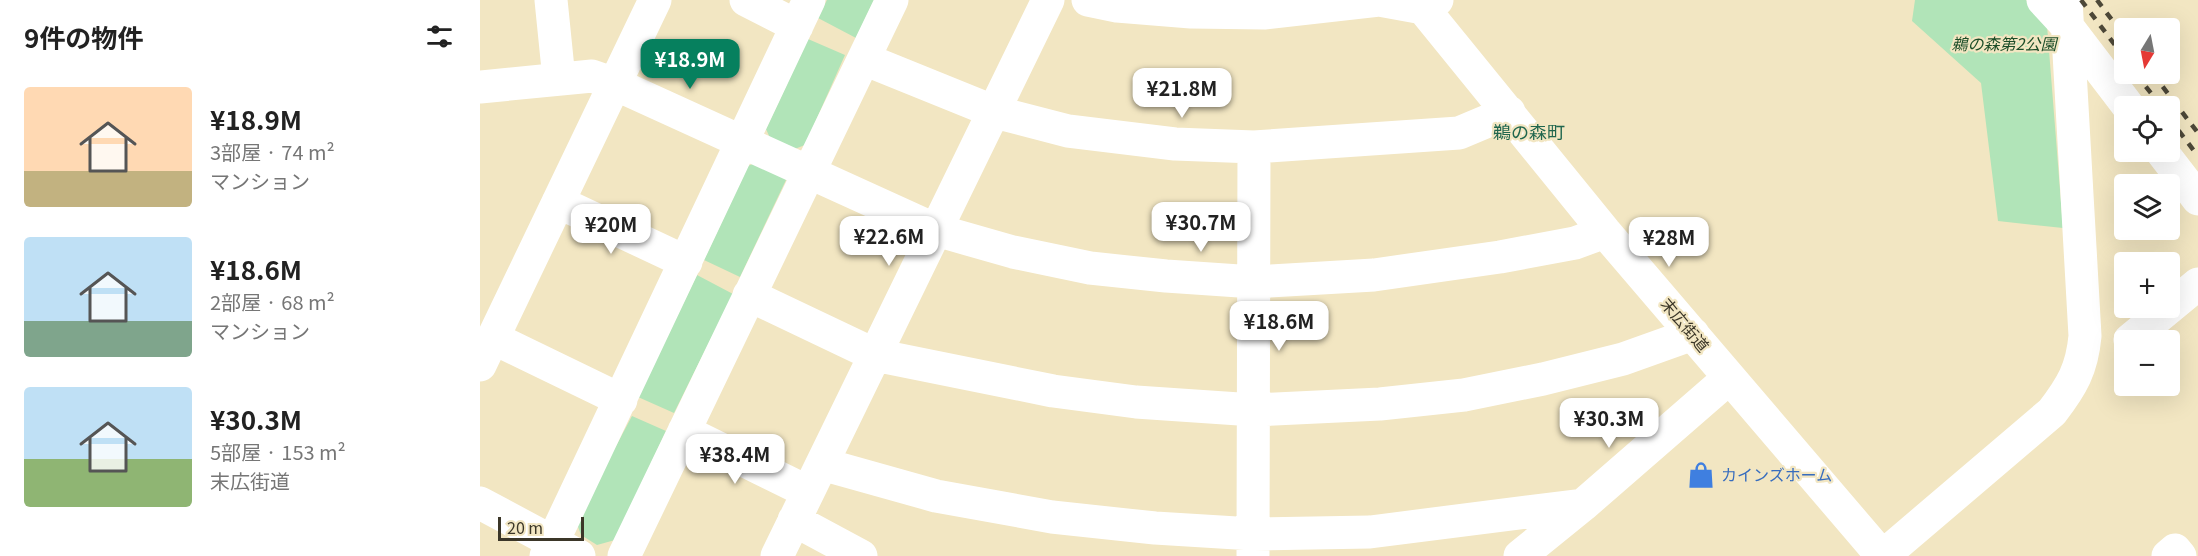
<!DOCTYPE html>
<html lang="ja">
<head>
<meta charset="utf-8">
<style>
  body { margin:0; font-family:Georgia,"Noto Sans JP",serif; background:#f2f2f2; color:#222; height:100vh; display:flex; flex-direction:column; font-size:22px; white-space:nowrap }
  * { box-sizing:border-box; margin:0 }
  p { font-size:20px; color:#767676 }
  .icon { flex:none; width:33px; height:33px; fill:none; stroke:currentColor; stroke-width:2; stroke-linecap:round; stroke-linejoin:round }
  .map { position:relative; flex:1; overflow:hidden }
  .panel { display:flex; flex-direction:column; background:#fff; width:480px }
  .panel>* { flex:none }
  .needle { width:39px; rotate:190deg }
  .tools { position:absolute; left:1634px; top:18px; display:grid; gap:12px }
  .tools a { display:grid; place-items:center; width:66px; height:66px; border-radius:6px; background:#fff; box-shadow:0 6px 24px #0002; font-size:30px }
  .scale { position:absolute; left:18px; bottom:15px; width:86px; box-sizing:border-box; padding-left:6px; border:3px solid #3b3628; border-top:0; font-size:16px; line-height:21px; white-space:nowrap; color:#3b3628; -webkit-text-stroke:4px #f2e6c2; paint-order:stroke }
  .price { position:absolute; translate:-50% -51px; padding:0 14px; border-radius:12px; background:#fff; color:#222; font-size:20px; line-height:39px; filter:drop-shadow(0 2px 3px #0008) }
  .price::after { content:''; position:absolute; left:50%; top:36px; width:18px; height:14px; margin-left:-9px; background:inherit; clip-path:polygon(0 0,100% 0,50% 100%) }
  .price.current { background:#06805e; color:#fff }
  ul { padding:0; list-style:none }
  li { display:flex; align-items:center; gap:18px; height:150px; padding:0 24px }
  li span { display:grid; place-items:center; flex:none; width:168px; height:120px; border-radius:6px; color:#555 }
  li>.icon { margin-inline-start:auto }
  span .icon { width:72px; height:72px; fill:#fffc; stroke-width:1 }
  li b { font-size:26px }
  h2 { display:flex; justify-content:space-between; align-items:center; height:72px; padding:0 24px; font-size:26px }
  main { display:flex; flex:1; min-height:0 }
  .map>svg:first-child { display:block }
</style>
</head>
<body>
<main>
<section class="panel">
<h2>9件の物件<svg class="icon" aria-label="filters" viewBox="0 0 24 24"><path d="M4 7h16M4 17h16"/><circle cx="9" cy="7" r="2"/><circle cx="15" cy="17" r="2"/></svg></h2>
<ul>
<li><span style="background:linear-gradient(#ffd9b3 70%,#c2b280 0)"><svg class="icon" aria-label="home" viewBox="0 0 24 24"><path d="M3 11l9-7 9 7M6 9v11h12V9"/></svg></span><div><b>¥18.9M</b><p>3部屋 · 74 m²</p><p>マンション</p></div></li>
<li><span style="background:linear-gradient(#bfe0f5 70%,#7fa58c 0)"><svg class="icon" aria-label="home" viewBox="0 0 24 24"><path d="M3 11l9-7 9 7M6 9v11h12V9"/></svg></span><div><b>¥18.6M</b><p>2部屋 · 68 m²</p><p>マンション</p></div></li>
<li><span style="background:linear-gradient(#bfe0f5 60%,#8fb573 0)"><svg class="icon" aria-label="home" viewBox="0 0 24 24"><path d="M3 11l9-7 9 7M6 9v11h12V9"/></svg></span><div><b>¥30.3M</b><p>5部屋 · 153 m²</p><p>末広街道</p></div></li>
</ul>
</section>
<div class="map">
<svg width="1718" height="556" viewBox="0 0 1718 556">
  <rect width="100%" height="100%" fill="#f2e6c2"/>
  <path fill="#b1e4b8" d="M347,0H394L376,38L338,18Z
    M1435,0H1546L1567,25L1583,228L1518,221L1501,83L1432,21Z
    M328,39L365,55L325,145L312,150L290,138L286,129Z
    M279,161L300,170L306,180L260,277L224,260L268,166Z
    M217,275L253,294L194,413L158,397Z
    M152,416L186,431L135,540L117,545L101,535L96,521Z"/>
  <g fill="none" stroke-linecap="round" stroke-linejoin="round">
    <path stroke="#fff" stroke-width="33" d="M71,0L79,79
      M266,0L317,26
      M608,0L637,6L711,12L784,13L899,0L943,8L957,0
      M1563,0L1587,26L1648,106
      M943,8L1125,232L1402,556
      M384,59L515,112L588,131L695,144L774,147L979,133L1029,112
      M0,87L112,76L135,84L456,230L533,252L610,268L686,276L774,282L894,275L1020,257L1095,243L1125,232
      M1682,152L1718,199
      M78,202L206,262
      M269,295L395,355L573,391L656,402L774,410L900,404L984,395L1063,379L1143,359L1213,334
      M13,338L141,400
      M1650,340L1718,284
      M0,365L175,0
      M204,431L328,492
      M342,464L456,496L572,517L675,528L773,534L890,532L1103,505
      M0,503L99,556
      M314,520L381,556
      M773,554L774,147
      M66,556L329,0
      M144,556L412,0
      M297,556L568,0
      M1040,556L1103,505L1249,378
      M1403,556L1572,412C1592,386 1602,369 1605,336L1586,0
      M1688,556L1695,550L1700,556"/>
    <path stroke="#4d4838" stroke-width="4.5" stroke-dasharray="8 8" stroke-linecap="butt" d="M1601,0L1644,57
      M1617,0L1644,36
      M1656,74L1681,106
      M1673,74L1718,133
      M1689,118L1718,156"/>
  </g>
  <defs>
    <symbol id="shop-bare" viewBox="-9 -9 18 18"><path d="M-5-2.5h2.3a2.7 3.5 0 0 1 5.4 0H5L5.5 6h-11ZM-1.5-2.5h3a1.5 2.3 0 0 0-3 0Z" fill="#3f7fe0" stroke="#f2e6c2" stroke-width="2.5" paint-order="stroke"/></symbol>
  </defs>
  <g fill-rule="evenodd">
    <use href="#shop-bare" x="1202" y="456" width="38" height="38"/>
  </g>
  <g text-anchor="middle" stroke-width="4.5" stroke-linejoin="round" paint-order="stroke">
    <g font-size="16" font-style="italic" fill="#1c4d28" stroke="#f2e6c2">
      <text x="1524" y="50">鵜の森第2公園</text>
    </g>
    <g font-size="16" fill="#3b3628" stroke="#f2e6c2">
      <text transform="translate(1205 325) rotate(50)" y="6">末広街道</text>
    </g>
    <g font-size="16" fill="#366cbe" stroke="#f2e6c2" text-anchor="start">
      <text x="1241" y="481">カインズホーム</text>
    </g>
    <g font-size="18" fill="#20664e" stroke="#f2e6c2">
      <text x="1049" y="139">鵜の森町</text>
    </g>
  </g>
</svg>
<div class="tools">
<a><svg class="needle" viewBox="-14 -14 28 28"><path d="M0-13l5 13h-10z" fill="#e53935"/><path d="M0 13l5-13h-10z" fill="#767676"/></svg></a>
<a><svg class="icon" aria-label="locate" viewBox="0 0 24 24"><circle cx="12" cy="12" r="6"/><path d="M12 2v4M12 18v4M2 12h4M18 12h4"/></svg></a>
<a><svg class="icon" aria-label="layers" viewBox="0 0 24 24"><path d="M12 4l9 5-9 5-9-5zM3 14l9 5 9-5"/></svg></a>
<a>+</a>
<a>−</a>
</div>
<div class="scale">20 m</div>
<b class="price current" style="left:210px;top:90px">¥18.9M</b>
<b class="price" style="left:702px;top:119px">¥21.8M</b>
<b class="price" style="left:721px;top:253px">¥30.7M</b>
<b class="price" style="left:131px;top:255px">¥20M</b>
<b class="price" style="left:409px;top:267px">¥22.6M</b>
<b class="price" style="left:1189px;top:268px">¥28M</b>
<b class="price" style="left:799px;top:352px">¥18.6M</b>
<b class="price" style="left:1129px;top:449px">¥30.3M</b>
<b class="price" style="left:255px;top:485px">¥38.4M</b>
</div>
</main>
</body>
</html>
